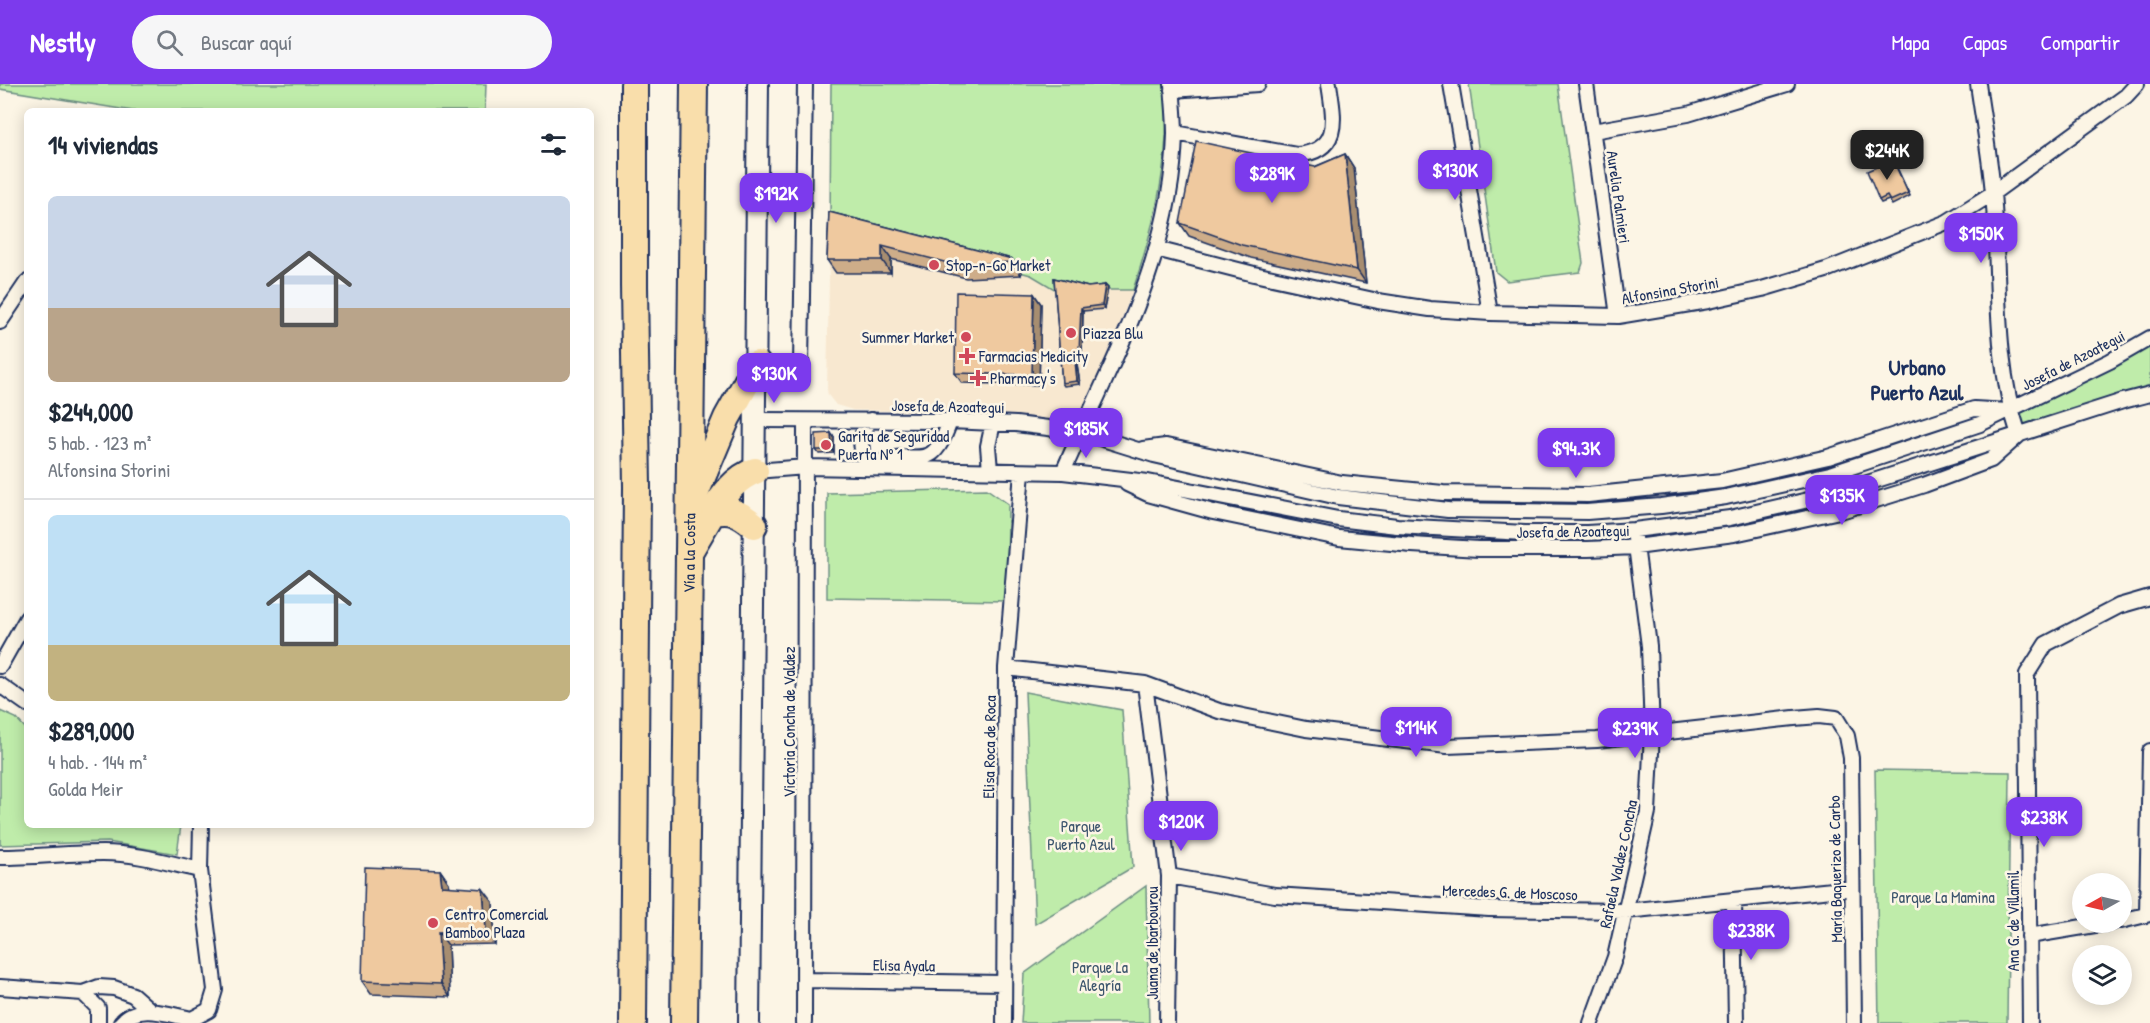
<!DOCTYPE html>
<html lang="es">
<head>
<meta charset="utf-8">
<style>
  body { margin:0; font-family:"Patrick Hand",sans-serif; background:#f6f6f7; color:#1f2937; height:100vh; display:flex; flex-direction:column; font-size:22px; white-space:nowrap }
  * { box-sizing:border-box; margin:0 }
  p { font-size:20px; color:#747a83 }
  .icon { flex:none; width:33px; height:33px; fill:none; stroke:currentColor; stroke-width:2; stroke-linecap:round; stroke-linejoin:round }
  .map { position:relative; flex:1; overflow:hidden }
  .sheet { position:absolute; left:24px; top:24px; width:570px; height:720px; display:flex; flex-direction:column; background:#fff; border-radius:9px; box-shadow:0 3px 15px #0003 }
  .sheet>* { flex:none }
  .needle { width:39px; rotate:262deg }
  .buttons { position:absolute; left:2072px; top:789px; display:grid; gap:12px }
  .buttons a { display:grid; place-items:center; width:60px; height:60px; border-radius:50%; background:#fff; box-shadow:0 3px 15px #0003; font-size:30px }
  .price { position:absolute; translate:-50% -51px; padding:0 14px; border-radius:12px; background:#7c3aed; color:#fff; font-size:20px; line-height:39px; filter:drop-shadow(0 2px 3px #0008) }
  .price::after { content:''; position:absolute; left:50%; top:36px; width:18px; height:14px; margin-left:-9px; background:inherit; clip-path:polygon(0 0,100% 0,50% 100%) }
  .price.selected { background:#222; color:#fff }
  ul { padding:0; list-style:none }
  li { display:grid; align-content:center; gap:12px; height:318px; padding:0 24px }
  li+li { border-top:2px solid #e0e1e3 }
  li span { display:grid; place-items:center; height:186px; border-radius:9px; color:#555 }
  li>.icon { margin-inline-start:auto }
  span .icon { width:108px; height:108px; fill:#fffc; stroke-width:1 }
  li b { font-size:26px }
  h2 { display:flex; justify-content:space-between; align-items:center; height:72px; padding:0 24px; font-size:26px }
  header { display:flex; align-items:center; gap:36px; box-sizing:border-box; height:84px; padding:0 30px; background:#7c3aed; color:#fff }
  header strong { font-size:28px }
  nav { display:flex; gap:33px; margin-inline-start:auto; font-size:21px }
  .search { width:420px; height:54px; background:#f6f6f7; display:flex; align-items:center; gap:15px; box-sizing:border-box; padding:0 21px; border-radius:33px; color:#747a83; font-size:22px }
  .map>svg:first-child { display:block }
</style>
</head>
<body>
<header>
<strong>Nestly</strong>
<div class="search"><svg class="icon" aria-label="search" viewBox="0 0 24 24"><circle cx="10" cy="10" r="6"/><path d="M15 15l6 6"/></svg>Buscar aquí</div>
<nav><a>Mapa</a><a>Capas</a><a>Compartir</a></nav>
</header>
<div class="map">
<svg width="2150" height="939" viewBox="0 0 2150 939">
  <rect width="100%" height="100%" fill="#fcf5e5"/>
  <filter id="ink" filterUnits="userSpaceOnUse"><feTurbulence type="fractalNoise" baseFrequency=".0167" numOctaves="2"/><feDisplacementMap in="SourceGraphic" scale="12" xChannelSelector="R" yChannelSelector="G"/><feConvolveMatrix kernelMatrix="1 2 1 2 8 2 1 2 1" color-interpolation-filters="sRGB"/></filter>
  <g filter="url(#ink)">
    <path fill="#f8e8d0" d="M830,139L1031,191L1056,206H1133L1088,322L1079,331L1058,337L941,328L853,326L836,321L828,311L827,305Z"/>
    <path fill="#bfecaa" stroke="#6d8e84" stroke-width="1.5" d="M0,0H486L485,27H133L0,5Z
      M831,0H1165C1172,70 1155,140 1133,206H1056L1031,191L830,139Z
      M1469,0H1558L1583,179L1580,188L1507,197L1496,188Z
      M2150,261V305L2018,349L2012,331L2063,307Z
      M987,405L1008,420L1007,517L827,514V409Z
      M1025,608L1122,626L1133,783L1035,840Z
      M0,627L16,634L27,646V741H181L177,770L108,758L0,761Z
      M1875,686L2010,688L2007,939H1879Z
      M1146,802L1149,939H1021L1024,890Z"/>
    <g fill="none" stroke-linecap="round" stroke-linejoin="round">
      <defs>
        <path id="street" d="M1451,0L1490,229
          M1586,0L1618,232
          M1172,6L1258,0
          M1593,47L1688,30L1787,0
          M1175,49L1297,71C1342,67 1334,34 1329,0
          M1156,165L1254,190L1378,217L1430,225L1490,229L1618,232L1708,217L1762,205L1826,186L1947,138L1993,109L2126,12L2137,0
          M0,238L27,198
          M801,283L805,0
          M756,336L950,337L1016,340L1080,348L1154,371L1338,413L1448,426L1587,428L1661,422L1726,413L1830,390L1980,340L2110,277L2150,254
          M1143,365L1166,362L1342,399L1443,409L1588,411L1722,397L1828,373L1974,325L2008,327
          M881,378C916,363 931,394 950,337
          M868,384C860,365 857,352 871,336
          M990,386L988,362L993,339
          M755,387L806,383L1063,388L1148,398L1338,435L1397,442L1525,449H1587L1634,446L1730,434L1830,411L2123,317L2150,310
          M1063,388C1111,278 1172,175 1175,50C1175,34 1173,17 1172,0
          M1127,400L1148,410L1213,428L1339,454L1412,461L1479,465H1588L1636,463L1734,450L1844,426L1924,401L1991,376L2019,351C1993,275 2000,189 1993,109C1990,73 1983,36 1978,0
          M0,582L27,534
          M1006,584L1145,600L1219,627L1306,645L1447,662L1597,656L1794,634L1819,632L1836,634L1847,652L1851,674L1854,939
          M1145,600L1169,792L1167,939
          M0,601L27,620
          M0,773C35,773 69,769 103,769C136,769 168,779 200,786
          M1169,792L1275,811L1489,825L1626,827L1852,804
          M1734,816L1736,939
          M2147,830L2150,667
          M2121,837L2150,830
          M2029,852L2113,838
          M805,896L1003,899
          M0,903L83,909L99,903L114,904L133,911L150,926
          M83,909L98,924V939
          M121,939C138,918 169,931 192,935L209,926L215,906L200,786L201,741
          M804,939L805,337
          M1004,939L1006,584L1022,388
          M1591,939L1615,873L1648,728L1652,649L1649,562L1635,454
          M2030,939L2027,590L2046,560L2119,522L2150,513"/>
        <path id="secondary" d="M749,939L758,0"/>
        <g id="highway">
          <path d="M695,410L727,334L757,280"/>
          <path d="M712,429C723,412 735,394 755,387"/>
          <path d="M689,468L712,429C730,424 740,429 754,441"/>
          <path d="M633,939L637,403L634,202V0"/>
          <path id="s1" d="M684,939L694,0"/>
        </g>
      </defs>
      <use href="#street" stroke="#1b2f5e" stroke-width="18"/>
      <use href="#secondary" stroke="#1b2f5e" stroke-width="24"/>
      <use href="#highway" stroke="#1b2f5e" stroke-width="30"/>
      <use href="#street" stroke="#fcf5e5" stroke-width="14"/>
      <use href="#secondary" stroke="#fcf5e5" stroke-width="20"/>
      <use href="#highway" stroke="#f9deab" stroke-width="26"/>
    </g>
    <path fill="#cead89" stroke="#1b2f5e" stroke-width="1.5" d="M1345,70L1354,84L1366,199L1251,174L1189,152L1180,139Z
      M1893,76L1910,112L1892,121L1889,116L1881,119L1879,116Z
      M829,128L1012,175L1022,188L1021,191L966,194L891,175V189H836L827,176Z
      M1054,194L1088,203L1105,201L1108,204L1104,225L1083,227L1082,271L1077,281L1080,300L1064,302L1062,299Z
      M1034,210L1041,220L1039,301L962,299L955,289Z
      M834,353V369L819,370L816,366Z
      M440,786L449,799L450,803L493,818L495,860L448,861L450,913L371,910L362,897Z"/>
    <path fill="#a78d6f" stroke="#1b2f5e" stroke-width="1.5" d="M1345,70L1354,84L1366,199L1357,186Z
      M1893,76L1895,79L1910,112L1908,109Z
      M882,162L891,175V189L882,176Z
      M1012,175L1022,188L1021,191L1012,178Z
      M1105,201L1108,204L1104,225L1102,221Z
      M1034,210L1041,220L1039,301L1032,291Z
      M1081,224L1083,227L1082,271L1077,281L1080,300L1077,297L1075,277Z
      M831,349L834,353V369L832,366Z
      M440,786L449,799L451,816L442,802Z
      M483,805L493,818L495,860L486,847Z
      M438,848L448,861L450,913L441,900Z"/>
    <path fill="#efc99f" stroke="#1b2f5e" stroke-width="1.5" d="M1196,57L1315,83L1345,70L1357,186L1242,161L1180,139Z
      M1893,76L1908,109L1890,117L1887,112L1879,116L1867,87Z
      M829,128L1012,175V178L956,181L882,162V176H827Z
      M1054,194L1088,203L1105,201L1102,221L1081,224L1079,268L1075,277L1077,297L1062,299Z
      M956,208L1034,210L1032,291L955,289Z
      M831,349L832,366H816V350Z
      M365,783L440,786L442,802L483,805L486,847L438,848L441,900L362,897Z"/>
  </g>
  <g fill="#d1495b" stroke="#fcf5e5" stroke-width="2">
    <circle cx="934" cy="181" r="6"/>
    <circle cx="1071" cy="249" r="6"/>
    <circle cx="966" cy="253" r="6"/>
    <path d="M964 263h6v6h6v6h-6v6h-6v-6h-6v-6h6z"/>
    <path d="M975 285h6v6h6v6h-6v6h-6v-6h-6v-6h6z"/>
    <circle cx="826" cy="361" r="6"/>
    <circle cx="433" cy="839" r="6"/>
  </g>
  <g text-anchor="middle" stroke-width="5" stroke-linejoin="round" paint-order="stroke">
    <g font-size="16" fill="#1b2f5e" stroke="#fcf5e5">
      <text transform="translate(1619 113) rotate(82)" y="6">Aurelia Palmieri</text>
      <text transform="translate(1670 206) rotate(-10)" y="6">Alfonsina Storini</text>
      <text transform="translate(2073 276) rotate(-27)" y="6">Josefa de Azoategui</text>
      <text transform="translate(948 322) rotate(1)" y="6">Josefa de Azoategui</text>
      <text transform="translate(1573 447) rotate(-1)" y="6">Josefa de Azoategui</text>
      <text dy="6" stroke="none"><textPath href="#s1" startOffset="470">Vía a la Costa</textPath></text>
      <text transform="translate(789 638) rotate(-90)" y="6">Victoria Concha de Valdez</text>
      <text transform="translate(989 663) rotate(-89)" y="6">Elisa Roca de Roca</text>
      <text transform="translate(1618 780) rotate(-78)" y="6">Rafaela Valdez Concha</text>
      <text transform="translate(1835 785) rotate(-91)" y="6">María Baquerizo de Carbo</text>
      <text transform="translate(1510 808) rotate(2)" y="6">Mercedes G. de Moscoso</text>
      <text transform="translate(2013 837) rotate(-90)" y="6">Ana G. de Villamil</text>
      <text transform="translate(1152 859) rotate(-90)" y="6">Juana de Ibarbourou</text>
      <text transform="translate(904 881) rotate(1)" y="6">Elisa Ayala</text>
    </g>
    <g font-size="16" fill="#1b2f5e" stroke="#fcf5e5" text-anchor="start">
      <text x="946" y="187">Stop-n-Go Market</text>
      <text x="1083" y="255">Piazza Blu</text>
      <text x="954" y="259" text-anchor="end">Summer Market</text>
      <text x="979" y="278">Farmacias Medicity</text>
      <text x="990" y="300">Pharmacy's</text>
      <text x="838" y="358">Garita de Seguridad<tspan x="838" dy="18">Puerta Nº 1</tspan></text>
      <text x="445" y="836">Centro Comercial<tspan x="445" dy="18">Bamboo Plaza</tspan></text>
    </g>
    <g font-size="16" fill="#3c556d" stroke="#fcf5e5">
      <text x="1081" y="748">Parque<tspan x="1081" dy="18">Puerto Azul</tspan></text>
      <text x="1943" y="819">Parque La Mamina</text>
      <text x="1100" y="889">Parque La<tspan x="1100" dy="18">Alegría</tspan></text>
    </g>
    <g font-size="22" font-weight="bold" fill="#1b2f5e" stroke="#fcf5e5">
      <text x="1917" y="291">Urbano<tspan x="1917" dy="25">Puerto Azul</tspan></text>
    </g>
  </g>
</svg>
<div class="buttons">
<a><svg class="needle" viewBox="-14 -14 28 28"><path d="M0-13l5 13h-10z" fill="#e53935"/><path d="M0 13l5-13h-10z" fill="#747a83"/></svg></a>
<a><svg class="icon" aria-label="layers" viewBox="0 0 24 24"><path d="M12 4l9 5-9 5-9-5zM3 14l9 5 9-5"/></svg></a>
</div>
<b class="price selected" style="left:1887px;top:97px">$244K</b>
<b class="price" style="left:1455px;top:117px">$130K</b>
<b class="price" style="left:1272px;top:120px">$289K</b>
<b class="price" style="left:776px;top:140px">$192K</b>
<b class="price" style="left:1981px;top:180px">$150K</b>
<b class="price" style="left:774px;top:320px">$130K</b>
<b class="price" style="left:1086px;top:375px">$185K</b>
<b class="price" style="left:1576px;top:395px">$94.3K</b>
<b class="price" style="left:1842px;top:442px">$135K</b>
<b class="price" style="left:1416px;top:674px">$114K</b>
<b class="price" style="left:1635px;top:675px">$239K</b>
<b class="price" style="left:2044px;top:764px">$238K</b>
<b class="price" style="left:1181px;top:768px">$120K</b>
<b class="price" style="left:1751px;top:877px">$238K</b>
<section class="sheet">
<h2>14 viviendas<svg class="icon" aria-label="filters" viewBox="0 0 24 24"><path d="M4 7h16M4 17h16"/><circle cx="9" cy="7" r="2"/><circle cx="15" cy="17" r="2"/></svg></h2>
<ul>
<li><span style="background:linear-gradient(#c9d6e8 60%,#b9a48a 0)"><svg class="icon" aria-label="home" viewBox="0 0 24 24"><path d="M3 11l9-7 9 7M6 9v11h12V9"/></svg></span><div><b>$244,000</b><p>5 hab. · 123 m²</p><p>Alfonsina Storini</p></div></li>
<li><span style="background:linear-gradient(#bfe0f5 70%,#c2b280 0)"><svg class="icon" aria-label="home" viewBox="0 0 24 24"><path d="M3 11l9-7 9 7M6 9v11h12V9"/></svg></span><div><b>$289,000</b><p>4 hab. · 144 m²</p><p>Golda Meir</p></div></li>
</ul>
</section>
</div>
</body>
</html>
